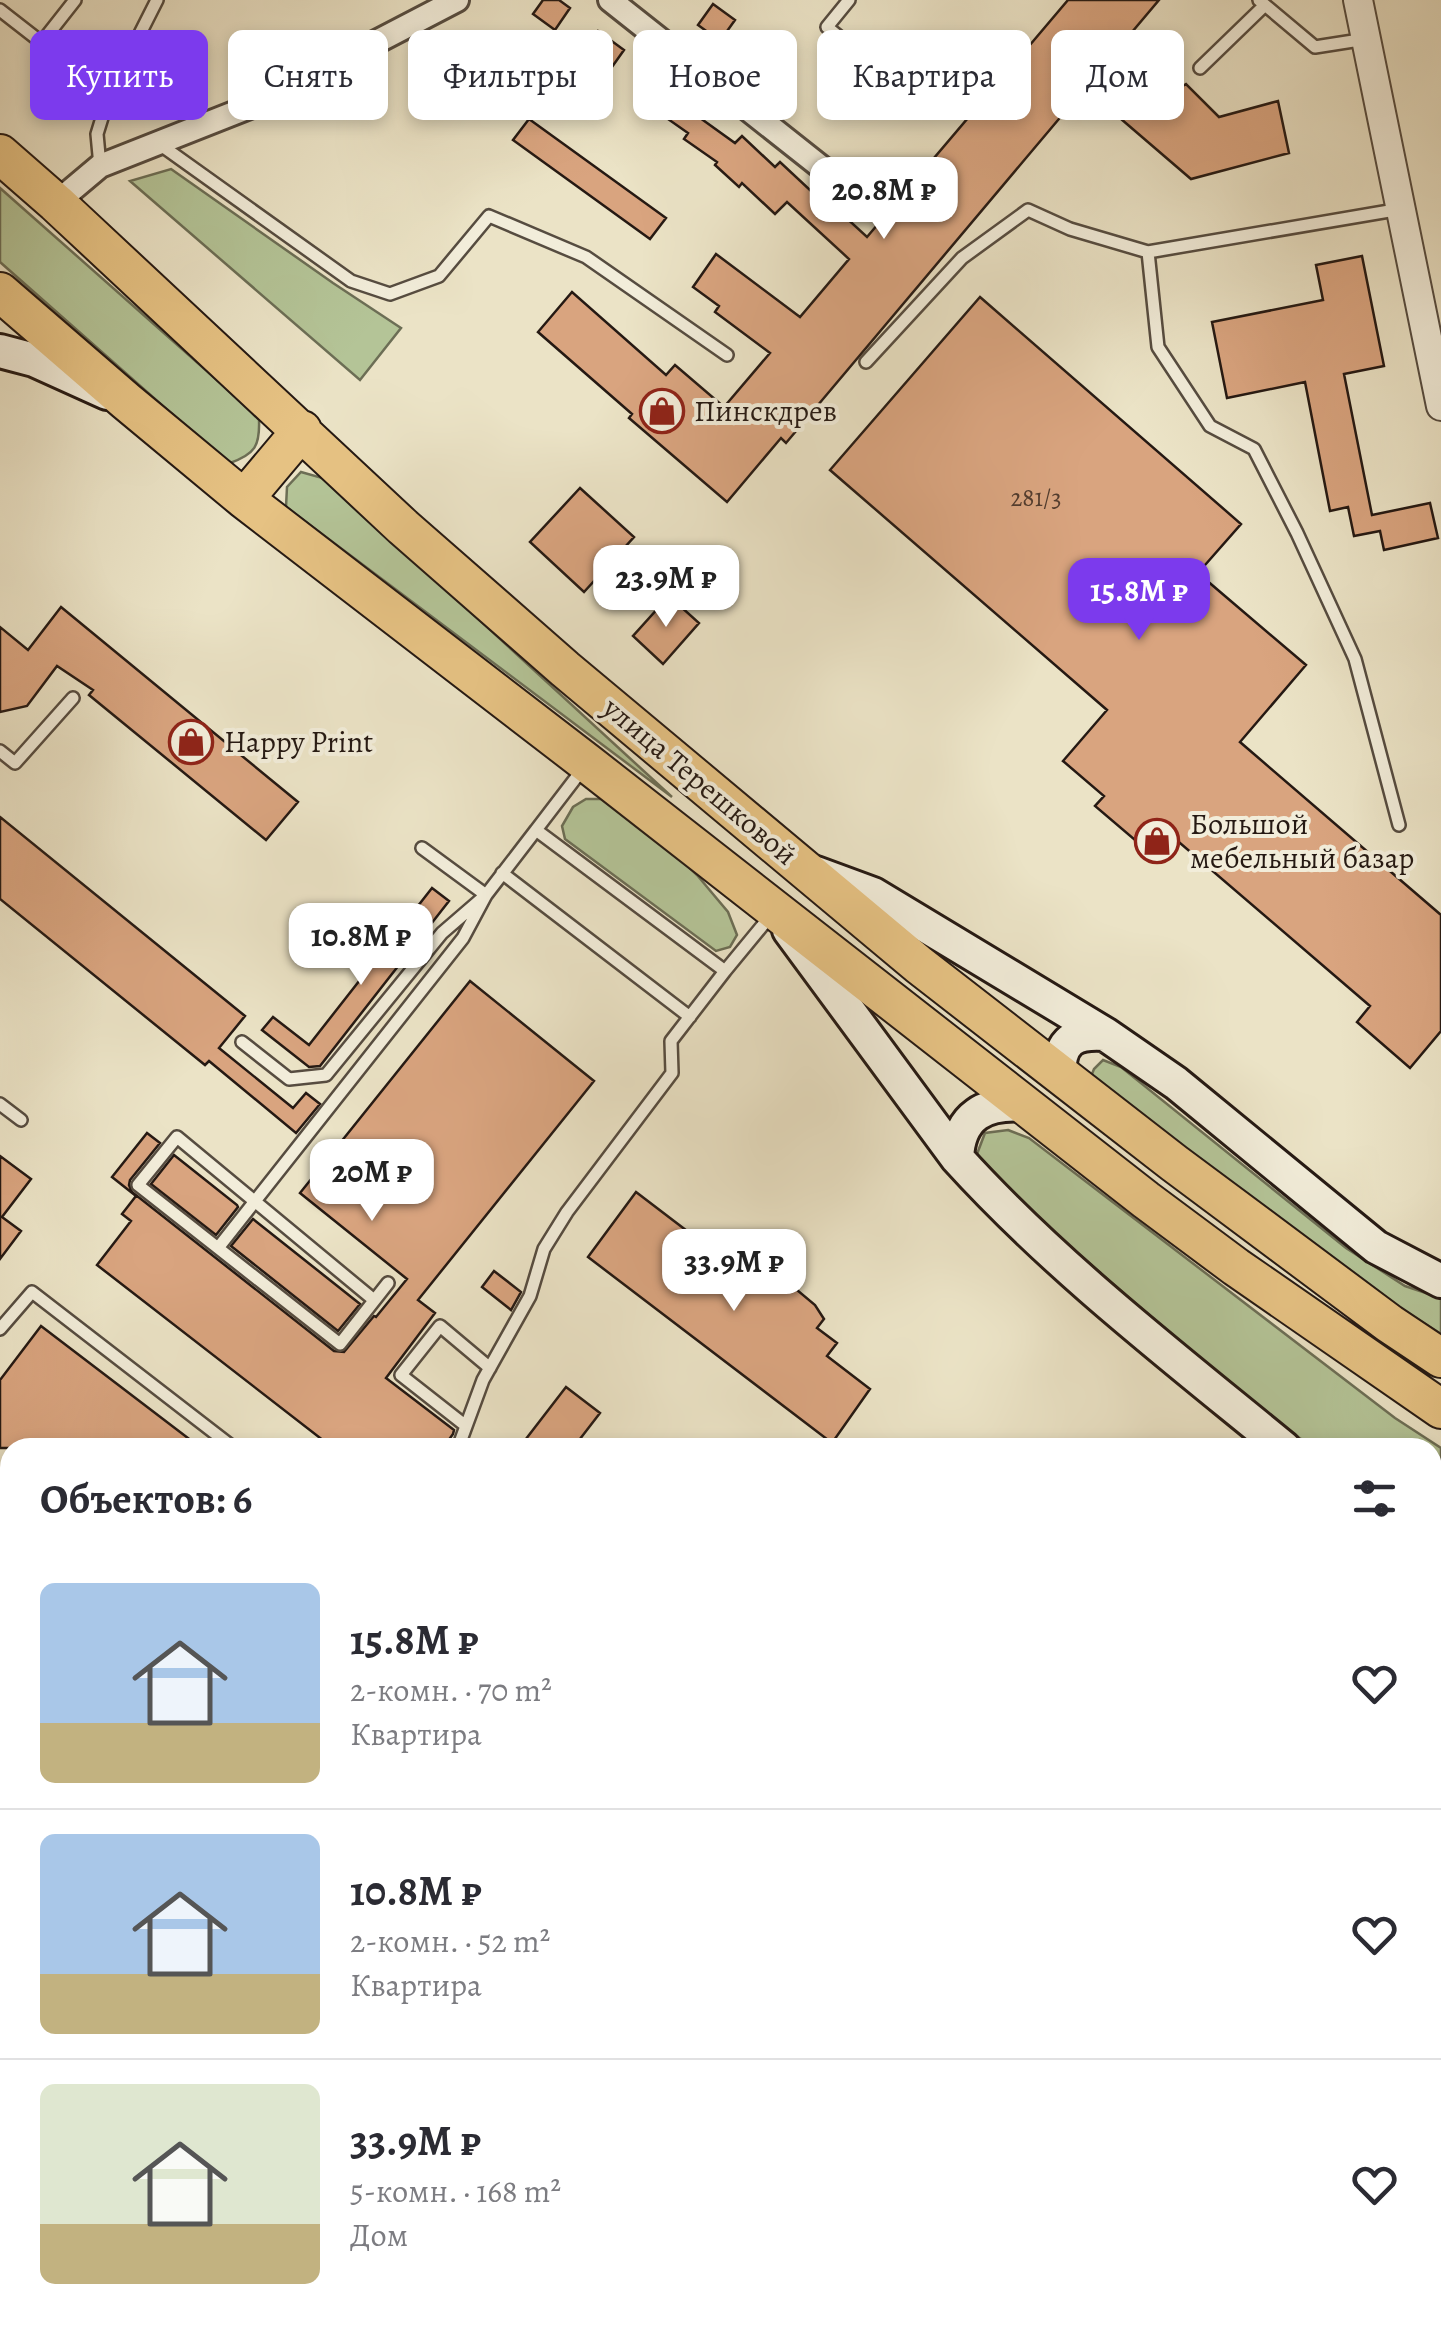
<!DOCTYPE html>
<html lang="ru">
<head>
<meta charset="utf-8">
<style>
  body { margin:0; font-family:Alegreya,serif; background:#f7f7f7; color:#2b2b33; height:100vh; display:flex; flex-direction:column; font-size:38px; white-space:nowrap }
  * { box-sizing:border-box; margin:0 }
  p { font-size:32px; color:#7c7c81 }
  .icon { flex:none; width:55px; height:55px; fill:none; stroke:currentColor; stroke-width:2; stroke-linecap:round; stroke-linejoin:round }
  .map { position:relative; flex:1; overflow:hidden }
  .sheet { position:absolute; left:0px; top:1438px; width:1442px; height:892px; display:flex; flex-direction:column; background:#fff; border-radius:30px 30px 0 0; box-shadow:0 5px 15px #0003 }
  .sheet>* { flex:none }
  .guide { position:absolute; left:30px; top:30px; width:1382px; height:90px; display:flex; gap:20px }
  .price { position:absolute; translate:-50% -85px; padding:0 22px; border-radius:20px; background:#fff; color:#222; font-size:32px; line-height:65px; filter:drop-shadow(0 2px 5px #0008) }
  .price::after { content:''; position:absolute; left:50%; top:60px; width:30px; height:22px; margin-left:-15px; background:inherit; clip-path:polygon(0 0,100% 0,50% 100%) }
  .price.active { background:#7c3aed; color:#fff }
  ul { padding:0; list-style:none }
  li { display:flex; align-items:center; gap:30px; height:250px; padding:0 40px }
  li+li { border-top:2px solid #e1e1e2 }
  li span { display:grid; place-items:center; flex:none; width:280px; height:200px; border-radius:15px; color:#555 }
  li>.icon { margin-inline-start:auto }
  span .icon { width:120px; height:120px; fill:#fffc; stroke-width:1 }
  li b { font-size:42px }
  h2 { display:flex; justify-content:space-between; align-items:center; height:120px; padding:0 40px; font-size:42px }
  .tag { padding:0 35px; border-radius:15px; background:#fff; box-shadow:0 5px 15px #0003; font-size:35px; line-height:90px }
  .tag.active { background:#7c3aed; color:#fff }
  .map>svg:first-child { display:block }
</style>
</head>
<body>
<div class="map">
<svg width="1441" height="2329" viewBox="0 0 1441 2329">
  <rect width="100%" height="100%" fill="#ebe3c6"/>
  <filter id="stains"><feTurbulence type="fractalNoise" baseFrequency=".002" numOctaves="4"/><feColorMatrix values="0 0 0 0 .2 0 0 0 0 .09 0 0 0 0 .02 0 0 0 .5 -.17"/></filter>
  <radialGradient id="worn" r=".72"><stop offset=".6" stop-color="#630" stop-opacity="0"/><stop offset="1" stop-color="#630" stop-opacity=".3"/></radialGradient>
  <path fill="#b4c497" stroke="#6c6e55" stroke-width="2.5" d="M171,169L333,283L401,328L360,380L130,181Z
    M0,188L243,403L259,420C260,446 255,454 230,463L207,445L0,262Z
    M301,472L326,479L672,797L286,507L287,487Z
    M586,799H603L663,842L697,875L728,912L737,935L730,947L716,951L565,839L562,826L573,807Z
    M1103,1060L1121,1067L1346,1248L1405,1286L1441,1298V1334L1318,1256L1090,1079L1094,1069Z
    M1008,1130L1029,1138L1395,1418L1441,1448V1520L1433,1516L1432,1448L1313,1447L1262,1413L990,1177L977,1154L985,1133Z"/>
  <path fill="#d9a47f" stroke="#251913" stroke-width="2.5" d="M543,0H559L570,8L555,30L533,14Z
    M1068,0H1159L1100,70L1147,108L1186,84L1219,117L1278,101L1289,153L1191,179L1085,88L786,443L781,438L727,502L629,418L632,414L538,332L572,292L666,375L675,365L724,407L770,353L715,312L719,306L693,287L716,254L800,317L849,259L787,202L775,214L742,183L739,187L715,165L717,162L684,139L688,133L648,105L663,84L686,99L682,105L735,143L742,136L775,167L780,162L826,205L829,202L867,237Z
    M713,4L735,20L720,41L698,25Z
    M598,31L624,50L607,74L581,55Z
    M497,58L514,72L476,118L459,104Z
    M529,119L666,218L650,239L513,140Z
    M1362,256L1384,366L1344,374L1372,515L1430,503L1438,538L1384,550L1380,531L1354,536L1348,507L1330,511L1305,382L1227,398L1212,322L1323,300L1316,265Z
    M980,297L1241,524L1198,573L1306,665L1240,742L1441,915V1031L1410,1068L1357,1022L1370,1006L1166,831L1157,841L1143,830L1135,840L1095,806L1104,796L1063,761L1107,710L830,470Z
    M580,488L634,537L584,592L530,542Z
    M669,596L699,623L663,664L633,636Z
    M61,607L298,802L266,840L89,695L93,690L57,666L27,706L0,712V627L28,650Z
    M0,817L245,1016L219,1048L293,1108L306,1093L320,1104L296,1133L209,1061L205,1065L0,899Z
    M432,888L449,901L320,1066L309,1067L262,1030L273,1017L309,1045Z
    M470,981L594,1081L418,1300L435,1313L386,1378L454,1430L453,1434L443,1448H333L97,1265L131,1221L122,1214L136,1196L112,1177L147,1133L160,1143L130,1180L129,1185L132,1192L334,1351L344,1352L374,1316L376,1317L407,1279L300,1193Z
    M174,1155L237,1205L238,1207L216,1235L151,1184Z
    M0,1156L31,1179L2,1217L21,1231L0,1259Z
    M636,1192L733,1266L742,1257L756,1263L778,1274L815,1305L824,1319L817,1328L837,1343L827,1356L870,1389L832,1443L588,1257Z
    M253,1219L360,1304L338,1331L231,1246Z
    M494,1271L521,1292L511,1310L482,1287Z
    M41,1326L201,1448H0V1380Z
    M566,1387L600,1413L573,1448H519Z"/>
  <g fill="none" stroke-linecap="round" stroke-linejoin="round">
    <defs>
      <path id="service" d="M849,0L827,27L887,75
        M1259,0L1315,47L1366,39
        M0,10L109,95
        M42,42L75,0
        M1200,68L1265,5
        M158,143L351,281L390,294L439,276L489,216L586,257L727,355
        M100,166L97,134L109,95L157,0
        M866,362L962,258L1028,210L1070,229L1148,252
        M0,751L15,763L73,698
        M585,766L536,830L725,971L772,914
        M1399,825L1355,659L1297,533L1254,449L1210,426L1158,347L1148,252L1401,209
        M502,873L690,1017
        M242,1042L289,1079L326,1075L442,933L486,895L422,848
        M0,1104L21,1120
        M218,1248L463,938L486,895L536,830
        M374,1300L177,1137L138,1185L340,1344L388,1283
        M0,1329L32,1292L234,1448
        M466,1426L401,1375L440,1326L490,1368
        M458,1448L483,1380L530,1296L544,1249L567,1212L672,1073L671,1041L725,971
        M0,1570L10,1577
        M0,1625L10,1632
        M0,1955L10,1952
        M316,2320L318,2329"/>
      <path id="minor" d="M610,0L850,190
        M56,203L100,166L257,104L457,0
        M1432,1920L1441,1918
        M371,2329L432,2320"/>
      <path id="tertiary" d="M1358,0L1441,406"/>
      <path id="secondary" d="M0,351L34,360L107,393
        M816,873L873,894L1105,1034L1176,1083L1376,1247L1441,1281
        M789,930L957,1158C1055,1266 1172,1356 1284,1448
        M1059,1073C1060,1040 1074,1032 1105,1034
        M957,1158C959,1115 985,1102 1025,1105
        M1432,1539L1441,1543"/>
      <path id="primary" d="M0,154L56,203L403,527L565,669L919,965L1174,1163L1390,1324L1441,1358
        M0,292L126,401L244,499L587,763L1146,1200L1236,1267L1441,1409
        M244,499L302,430"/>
    </defs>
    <use href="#service" stroke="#564c40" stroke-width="16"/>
    <use href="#minor" stroke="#564c40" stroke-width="28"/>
    <use href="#tertiary" stroke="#564c40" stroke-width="32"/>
    <use href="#secondary" stroke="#251913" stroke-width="38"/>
    <use href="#primary" stroke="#251913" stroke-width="42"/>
    <use href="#service" stroke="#f2edda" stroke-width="11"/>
    <use href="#minor" stroke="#f2edda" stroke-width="22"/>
    <use href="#tertiary" stroke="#f2edda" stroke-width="28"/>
    <use href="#secondary" stroke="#f2edda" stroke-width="32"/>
    <use href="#primary" stroke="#e6c283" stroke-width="38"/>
  </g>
  <defs>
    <symbol id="shop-ring" viewBox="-11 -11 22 22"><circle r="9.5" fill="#f2edda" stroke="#8f2418" stroke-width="1.5"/><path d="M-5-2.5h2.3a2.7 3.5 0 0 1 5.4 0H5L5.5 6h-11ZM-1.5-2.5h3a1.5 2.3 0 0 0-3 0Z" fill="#8f2418"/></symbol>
  </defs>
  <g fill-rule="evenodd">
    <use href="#shop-ring" x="637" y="386" width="50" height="50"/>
    <use href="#shop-ring" x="166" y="717" width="50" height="50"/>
    <use href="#shop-ring" x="1132" y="816" width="50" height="50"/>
  </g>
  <g text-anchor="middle" stroke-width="8" stroke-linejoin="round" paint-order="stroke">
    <g font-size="25" fill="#523c2e">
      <text x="1036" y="506">281/3</text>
    </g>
    <g font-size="30" fill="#251913" stroke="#f2edda" text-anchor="start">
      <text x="694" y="421">Пинскдрев</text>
      <text x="224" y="752">Happy Print</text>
      <text x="1190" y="834">Большой<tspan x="1190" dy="34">мебельный базар</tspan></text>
    </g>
    <g font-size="30" fill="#251913" stroke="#f2edda">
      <text transform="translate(700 781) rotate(40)" y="10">улица Терешковой</text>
    </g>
  </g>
  <rect width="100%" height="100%" filter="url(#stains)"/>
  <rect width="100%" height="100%" fill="url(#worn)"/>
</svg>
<b class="price" style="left:884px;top:242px">20.8M ₽</b>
<b class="price" style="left:666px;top:630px">23.9M ₽</b>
<b class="price active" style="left:1139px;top:643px">15.8M ₽</b>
<b class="price" style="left:361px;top:988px">10.8M ₽</b>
<b class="price" style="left:372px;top:1224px">20M ₽</b>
<b class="price" style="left:734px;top:1314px">33.9M ₽</b>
<div class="guide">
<a class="tag active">Купить</a>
<a class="tag">Снять</a>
<a class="tag">Фильтры</a>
<a class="tag">Новое</a>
<a class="tag">Квартира</a>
<a class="tag">Дом</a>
</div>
<section class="sheet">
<h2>Объектов: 6<svg class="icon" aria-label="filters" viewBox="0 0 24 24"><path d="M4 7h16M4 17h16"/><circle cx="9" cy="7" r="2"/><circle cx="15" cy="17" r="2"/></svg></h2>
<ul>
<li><span style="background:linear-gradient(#a9c7e8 70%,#c2b280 0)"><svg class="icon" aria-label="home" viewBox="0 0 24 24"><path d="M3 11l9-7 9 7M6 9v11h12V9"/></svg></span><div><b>15.8M ₽</b><p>2-комн. · 70 m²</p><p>Квартира</p></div><svg class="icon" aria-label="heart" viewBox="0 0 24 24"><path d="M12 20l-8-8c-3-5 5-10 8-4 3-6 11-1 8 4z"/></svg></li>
<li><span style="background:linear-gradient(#a9c7e8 70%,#c2b280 0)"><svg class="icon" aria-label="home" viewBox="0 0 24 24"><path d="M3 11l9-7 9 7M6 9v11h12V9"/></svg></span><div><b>10.8M ₽</b><p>2-комн. · 52 m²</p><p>Квартира</p></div><svg class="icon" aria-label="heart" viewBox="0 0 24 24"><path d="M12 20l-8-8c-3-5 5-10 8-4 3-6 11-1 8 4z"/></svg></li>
<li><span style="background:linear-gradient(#dfe7d0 70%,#c2b280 0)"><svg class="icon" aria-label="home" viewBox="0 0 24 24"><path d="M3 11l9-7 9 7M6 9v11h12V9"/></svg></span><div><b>33.9M ₽</b><p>5-комн. · 168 m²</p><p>Дом</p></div><svg class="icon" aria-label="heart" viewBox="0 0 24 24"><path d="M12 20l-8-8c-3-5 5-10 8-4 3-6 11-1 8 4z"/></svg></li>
</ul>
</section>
</div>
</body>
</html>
